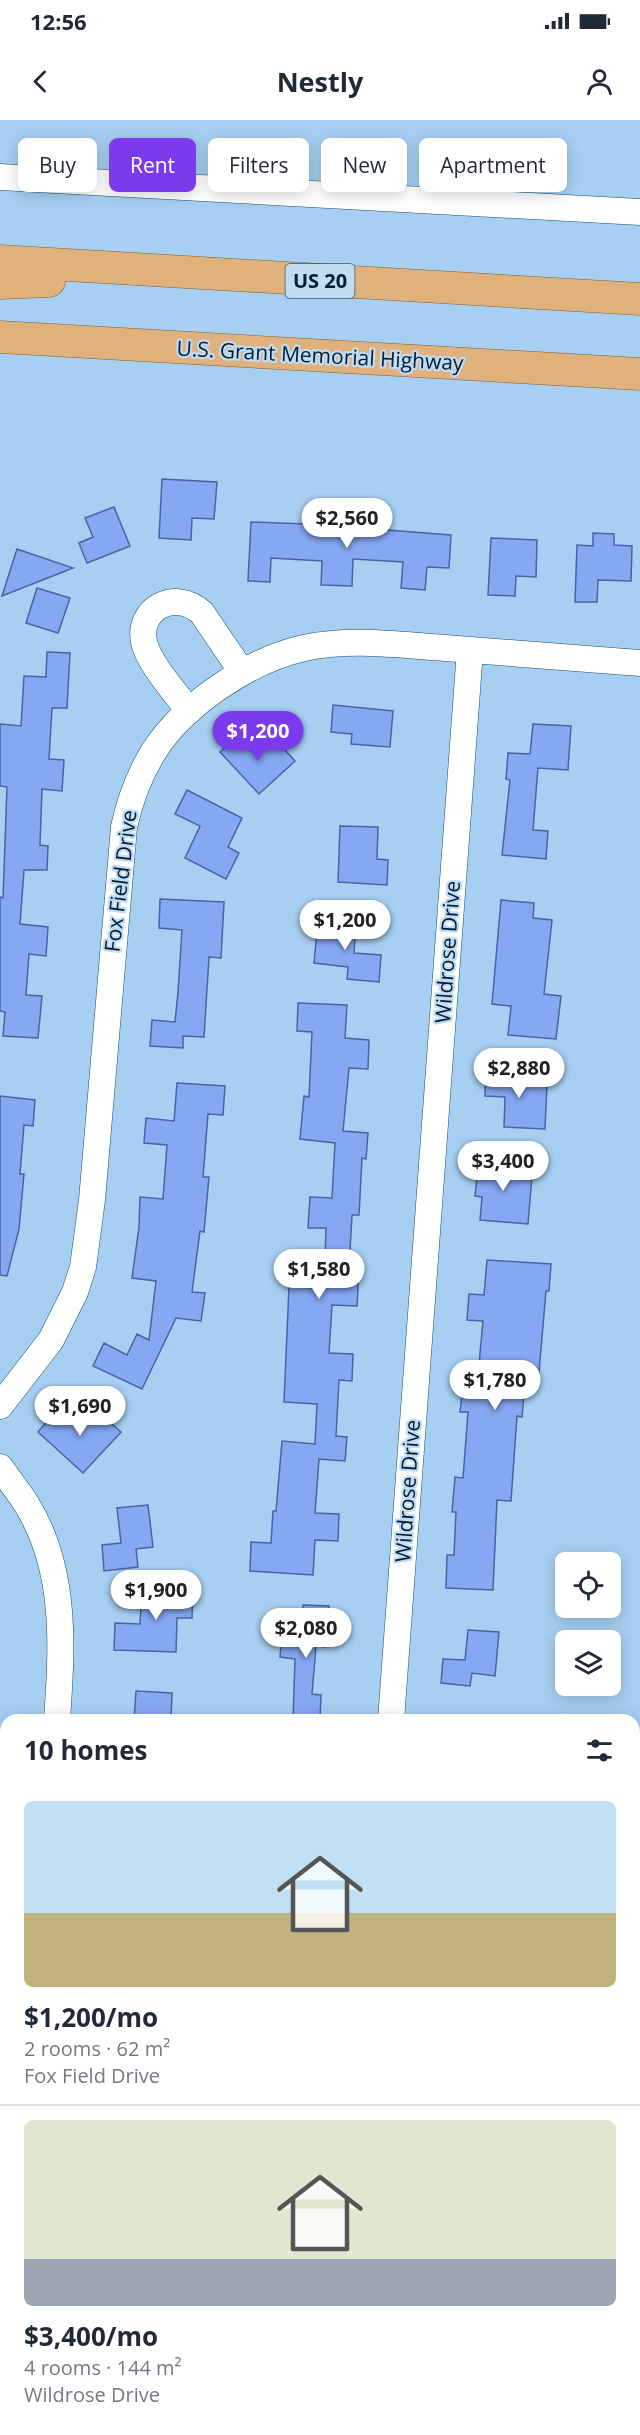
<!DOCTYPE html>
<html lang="en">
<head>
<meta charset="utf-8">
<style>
  body { margin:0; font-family:"Open Sans",sans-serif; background:#f6f6f7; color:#1f2937; height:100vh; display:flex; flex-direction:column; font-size:22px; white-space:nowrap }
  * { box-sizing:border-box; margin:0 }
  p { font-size:20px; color:#747a83 }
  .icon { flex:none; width:33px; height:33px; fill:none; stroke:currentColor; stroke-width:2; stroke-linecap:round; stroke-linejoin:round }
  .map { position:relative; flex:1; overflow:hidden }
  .sheet { position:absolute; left:0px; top:1594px; width:640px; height:722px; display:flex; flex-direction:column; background:#fff; border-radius:18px 18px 0 0; box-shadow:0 3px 15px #0003 }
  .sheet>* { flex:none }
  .hud { position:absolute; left:18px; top:18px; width:604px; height:54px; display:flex; gap:12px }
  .tools { position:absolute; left:555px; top:1432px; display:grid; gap:12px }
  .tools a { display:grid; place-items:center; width:66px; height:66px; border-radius:9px; background:#fff; box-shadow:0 3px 15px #0003; font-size:30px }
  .price { position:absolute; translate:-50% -51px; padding:0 14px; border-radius:21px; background:#fff; color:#222; font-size:20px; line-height:39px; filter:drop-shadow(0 2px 3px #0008) }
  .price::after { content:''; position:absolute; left:50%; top:36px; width:18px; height:14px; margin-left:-9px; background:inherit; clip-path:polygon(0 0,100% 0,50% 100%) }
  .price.current { background:#7c3aed; color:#fff }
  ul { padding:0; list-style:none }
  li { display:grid; align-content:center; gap:12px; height:318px; padding:0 24px }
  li+li { border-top:2px solid #e0e1e3 }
  li span { display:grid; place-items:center; height:186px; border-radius:9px; color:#555 }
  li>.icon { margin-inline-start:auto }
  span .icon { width:108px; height:108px; fill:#fffc; stroke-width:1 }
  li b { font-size:26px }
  h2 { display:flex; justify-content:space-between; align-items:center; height:72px; padding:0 24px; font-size:26px }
  .chip { padding:0 21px; border-radius:9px; background:#fff; box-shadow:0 3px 15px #0003; font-size:21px; line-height:54px }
  .chip.current { background:#7c3aed; color:#fff }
  .status { display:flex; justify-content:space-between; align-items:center; height:42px; padding:0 30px; background:#fff; direction:ltr }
  .status svg { height:16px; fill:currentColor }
  header { display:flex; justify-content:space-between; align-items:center; height:78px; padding:0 24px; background:#fff; font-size:27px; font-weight:700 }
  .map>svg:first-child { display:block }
</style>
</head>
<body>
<div class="status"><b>12:56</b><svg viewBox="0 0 49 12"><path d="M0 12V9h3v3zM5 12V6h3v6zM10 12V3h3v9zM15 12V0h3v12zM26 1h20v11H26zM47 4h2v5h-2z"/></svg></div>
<header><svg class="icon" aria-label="back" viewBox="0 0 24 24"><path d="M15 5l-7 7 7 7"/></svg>Nestly<svg class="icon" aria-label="person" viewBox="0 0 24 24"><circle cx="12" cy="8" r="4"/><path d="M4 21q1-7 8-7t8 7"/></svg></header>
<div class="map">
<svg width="640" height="2315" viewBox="0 0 640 2315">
  <rect width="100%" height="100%" fill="#a6cff2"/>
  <path fill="#d6879a" d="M634,1837H640V2262H634Z"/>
  <path fill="#85a8f2" stroke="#4764a5" stroke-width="1.5" d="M162,359L217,362L214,399L192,398L191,420L159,418Z
    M114,387L130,426L87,443L79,423L93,417L85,398Z
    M358,394L388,395L387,410L451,415L449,448L427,447L425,470L401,468L403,442L353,439L352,466L321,465L322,441L271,438L270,462L248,461L251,402L357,406Z
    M593,413L614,414V425L632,426L631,461L598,460L597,482H575L577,425L593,426Z
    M491,418L537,420L536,457L516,456L515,476L488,475Z
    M17,429L73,448L2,476Z
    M37,468L70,478L58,513L26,503Z
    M47,532L70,533L67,588H52L49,639L64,640L62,671L42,669L40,725L48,726L47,750H24L20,804L48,807L46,836L29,834L26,875L42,876L38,918L3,916L5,892L0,891V777L3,778L7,667L0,666V604L21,606L24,556L46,557Z
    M333,585L393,591L390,627L351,624L352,614L331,612Z
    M533,604L571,606L568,650L538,648L533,710L548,711L546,739L502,735L510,660L506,659L508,633L530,634Z
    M238,616L254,633L272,616L295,641L259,674L220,632Z
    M187,670L242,698L228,727L239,733L226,759L185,738L200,706L175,694Z
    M340,706L378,707L377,739L388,740L387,765L338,762Z
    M160,779L224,782L221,838L209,837L204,917L183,916V928L150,926L152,900L175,902L178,872L182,810L159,808Z
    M501,780L534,783L533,798L552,800L544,874L561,876L556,919L508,915L511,886L492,884Z
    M318,800L356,804L354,833L381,835L379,862L347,859L348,847L314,843Z
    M298,883L347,885L345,918L369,920L368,949L349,948L343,1011L368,1013L366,1039L362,1038L359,1095H352L349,1148H359L357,1186L332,1185L329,1233L353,1234L352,1261L339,1260L336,1316L347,1317L345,1341L319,1339L315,1393L339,1394L338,1421L315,1420L313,1455L250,1451L251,1422L271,1423L273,1391H276L282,1321L315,1324L317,1284L284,1282L289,1167L324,1168L326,1108H308L310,1077L332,1078L335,1023L300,1019L304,976L309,977L312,912L297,911Z
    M486,950L519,952V962L547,964L545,1009L504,1007L505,977L485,976Z
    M177,963L225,966L223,995L208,994L203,1057H209L204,1112L200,1111L192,1172L205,1173L201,1201L176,1198L142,1269L93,1246L104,1223L127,1235L137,1214L149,1220L156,1161L132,1158L139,1107L140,1077L163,1079L167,1025L144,1023L146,998L174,1001Z
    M0,976L35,980L33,1006L24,1005L20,1054H24L19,1109L7,1156L0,1155Z
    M479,1037L510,1039L508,1054L532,1056L528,1104L480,1100L482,1077L475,1076Z
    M487,1140L551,1144L549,1171H546L538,1264L525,1263L522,1297L517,1296L511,1381L497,1380L493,1470L446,1468L447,1435H454L456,1392H452L455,1357L463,1358L468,1292H460L463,1265L477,1266L483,1201L467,1200L469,1174L484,1175Z
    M91,1285L121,1312L83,1353L38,1312L57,1290L73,1304Z
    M148,1385L153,1427L136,1429L138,1447L104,1451L102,1425L121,1423L117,1388Z
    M142,1468L193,1470L192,1498H177L176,1532L114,1530L115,1503L140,1504Z
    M303,1485L329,1486L326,1527L316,1526L312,1574L321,1575L320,1600H293L295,1539L280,1537L283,1506L301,1507Z
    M468,1510L499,1512L495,1556L472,1553L470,1566L441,1563L443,1539L465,1540Z
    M136,1571L172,1573L171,1600H134Z"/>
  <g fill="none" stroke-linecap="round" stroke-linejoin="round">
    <defs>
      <path id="minor" d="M0,57L640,92
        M189,591C176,573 149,544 144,522C137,489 175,468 202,493L242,552
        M0,1286L51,1220L75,1172L83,1147L92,1080L124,707C130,680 139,655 154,631C184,584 250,540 304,528C350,518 399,525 445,528C510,533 575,538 640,543
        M0,1347C9,1360 19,1372 27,1385C67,1450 62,1528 57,1600
        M391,1600L470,530
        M0,2155L6,2160
        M336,2315V2310"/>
      <path id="major" d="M0,141L640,179
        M0,163L49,161
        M0,217L640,254"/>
    </defs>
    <use href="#minor" stroke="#164e75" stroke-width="27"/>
    <use href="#major" stroke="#835d2b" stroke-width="33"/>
    <use href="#minor" stroke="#fff" stroke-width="26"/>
    <use href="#major" stroke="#dfb27d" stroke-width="32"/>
  </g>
  <g text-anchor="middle" stroke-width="4.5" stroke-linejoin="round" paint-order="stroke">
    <rect fill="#c0dbf2" stroke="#3a566c" stroke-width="1.5" x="285.5" y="144" width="69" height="34" rx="4.5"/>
    <g font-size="20" font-weight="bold" fill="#001d32">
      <text x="320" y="168">US 20</text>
    </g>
    <g font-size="21" fill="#001d32" stroke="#c0dbf2">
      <text transform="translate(320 236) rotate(3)" y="7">U.S. Grant Memorial Highway</text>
      <text transform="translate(121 761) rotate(-83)" y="7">Fox Field Drive</text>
      <text transform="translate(448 832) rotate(-86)" y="7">Wildrose Drive</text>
      <text transform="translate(408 1371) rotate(-86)" y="7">Wildrose Drive</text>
    </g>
  </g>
</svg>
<div class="tools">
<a><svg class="icon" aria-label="locate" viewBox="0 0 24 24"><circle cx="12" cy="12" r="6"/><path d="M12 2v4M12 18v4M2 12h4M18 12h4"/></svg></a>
<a><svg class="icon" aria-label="layers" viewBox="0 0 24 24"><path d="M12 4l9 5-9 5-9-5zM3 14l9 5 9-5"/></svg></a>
</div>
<b class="price" style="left:347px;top:429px">$2,560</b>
<b class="price current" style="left:258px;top:642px">$1,200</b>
<b class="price" style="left:345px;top:831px">$1,200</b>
<b class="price" style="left:519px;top:979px">$2,880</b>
<b class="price" style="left:503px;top:1072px">$3,400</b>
<b class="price" style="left:319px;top:1180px">$1,580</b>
<b class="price" style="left:495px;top:1291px">$1,780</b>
<b class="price" style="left:80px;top:1317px">$1,690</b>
<b class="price" style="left:156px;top:1501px">$1,900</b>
<b class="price" style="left:306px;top:1539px">$2,080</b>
<div class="hud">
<a class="chip">Buy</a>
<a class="chip current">Rent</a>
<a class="chip">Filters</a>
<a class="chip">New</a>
<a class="chip">Apartment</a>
</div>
<section class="sheet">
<h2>10 homes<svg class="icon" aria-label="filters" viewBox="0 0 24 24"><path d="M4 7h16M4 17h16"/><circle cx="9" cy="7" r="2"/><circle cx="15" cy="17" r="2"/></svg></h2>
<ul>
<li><span style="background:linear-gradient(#bfe0f5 60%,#c2b280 0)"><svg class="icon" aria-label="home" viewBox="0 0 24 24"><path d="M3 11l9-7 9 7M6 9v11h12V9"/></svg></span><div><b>$1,200/mo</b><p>2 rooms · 62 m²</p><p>Fox Field Drive</p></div></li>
<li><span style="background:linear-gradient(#dfe7d0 75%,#9aa5b1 0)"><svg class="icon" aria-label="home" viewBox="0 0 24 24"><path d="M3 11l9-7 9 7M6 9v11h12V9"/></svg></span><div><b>$3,400/mo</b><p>4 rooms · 144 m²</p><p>Wildrose Drive</p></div></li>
</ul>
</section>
</div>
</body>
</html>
